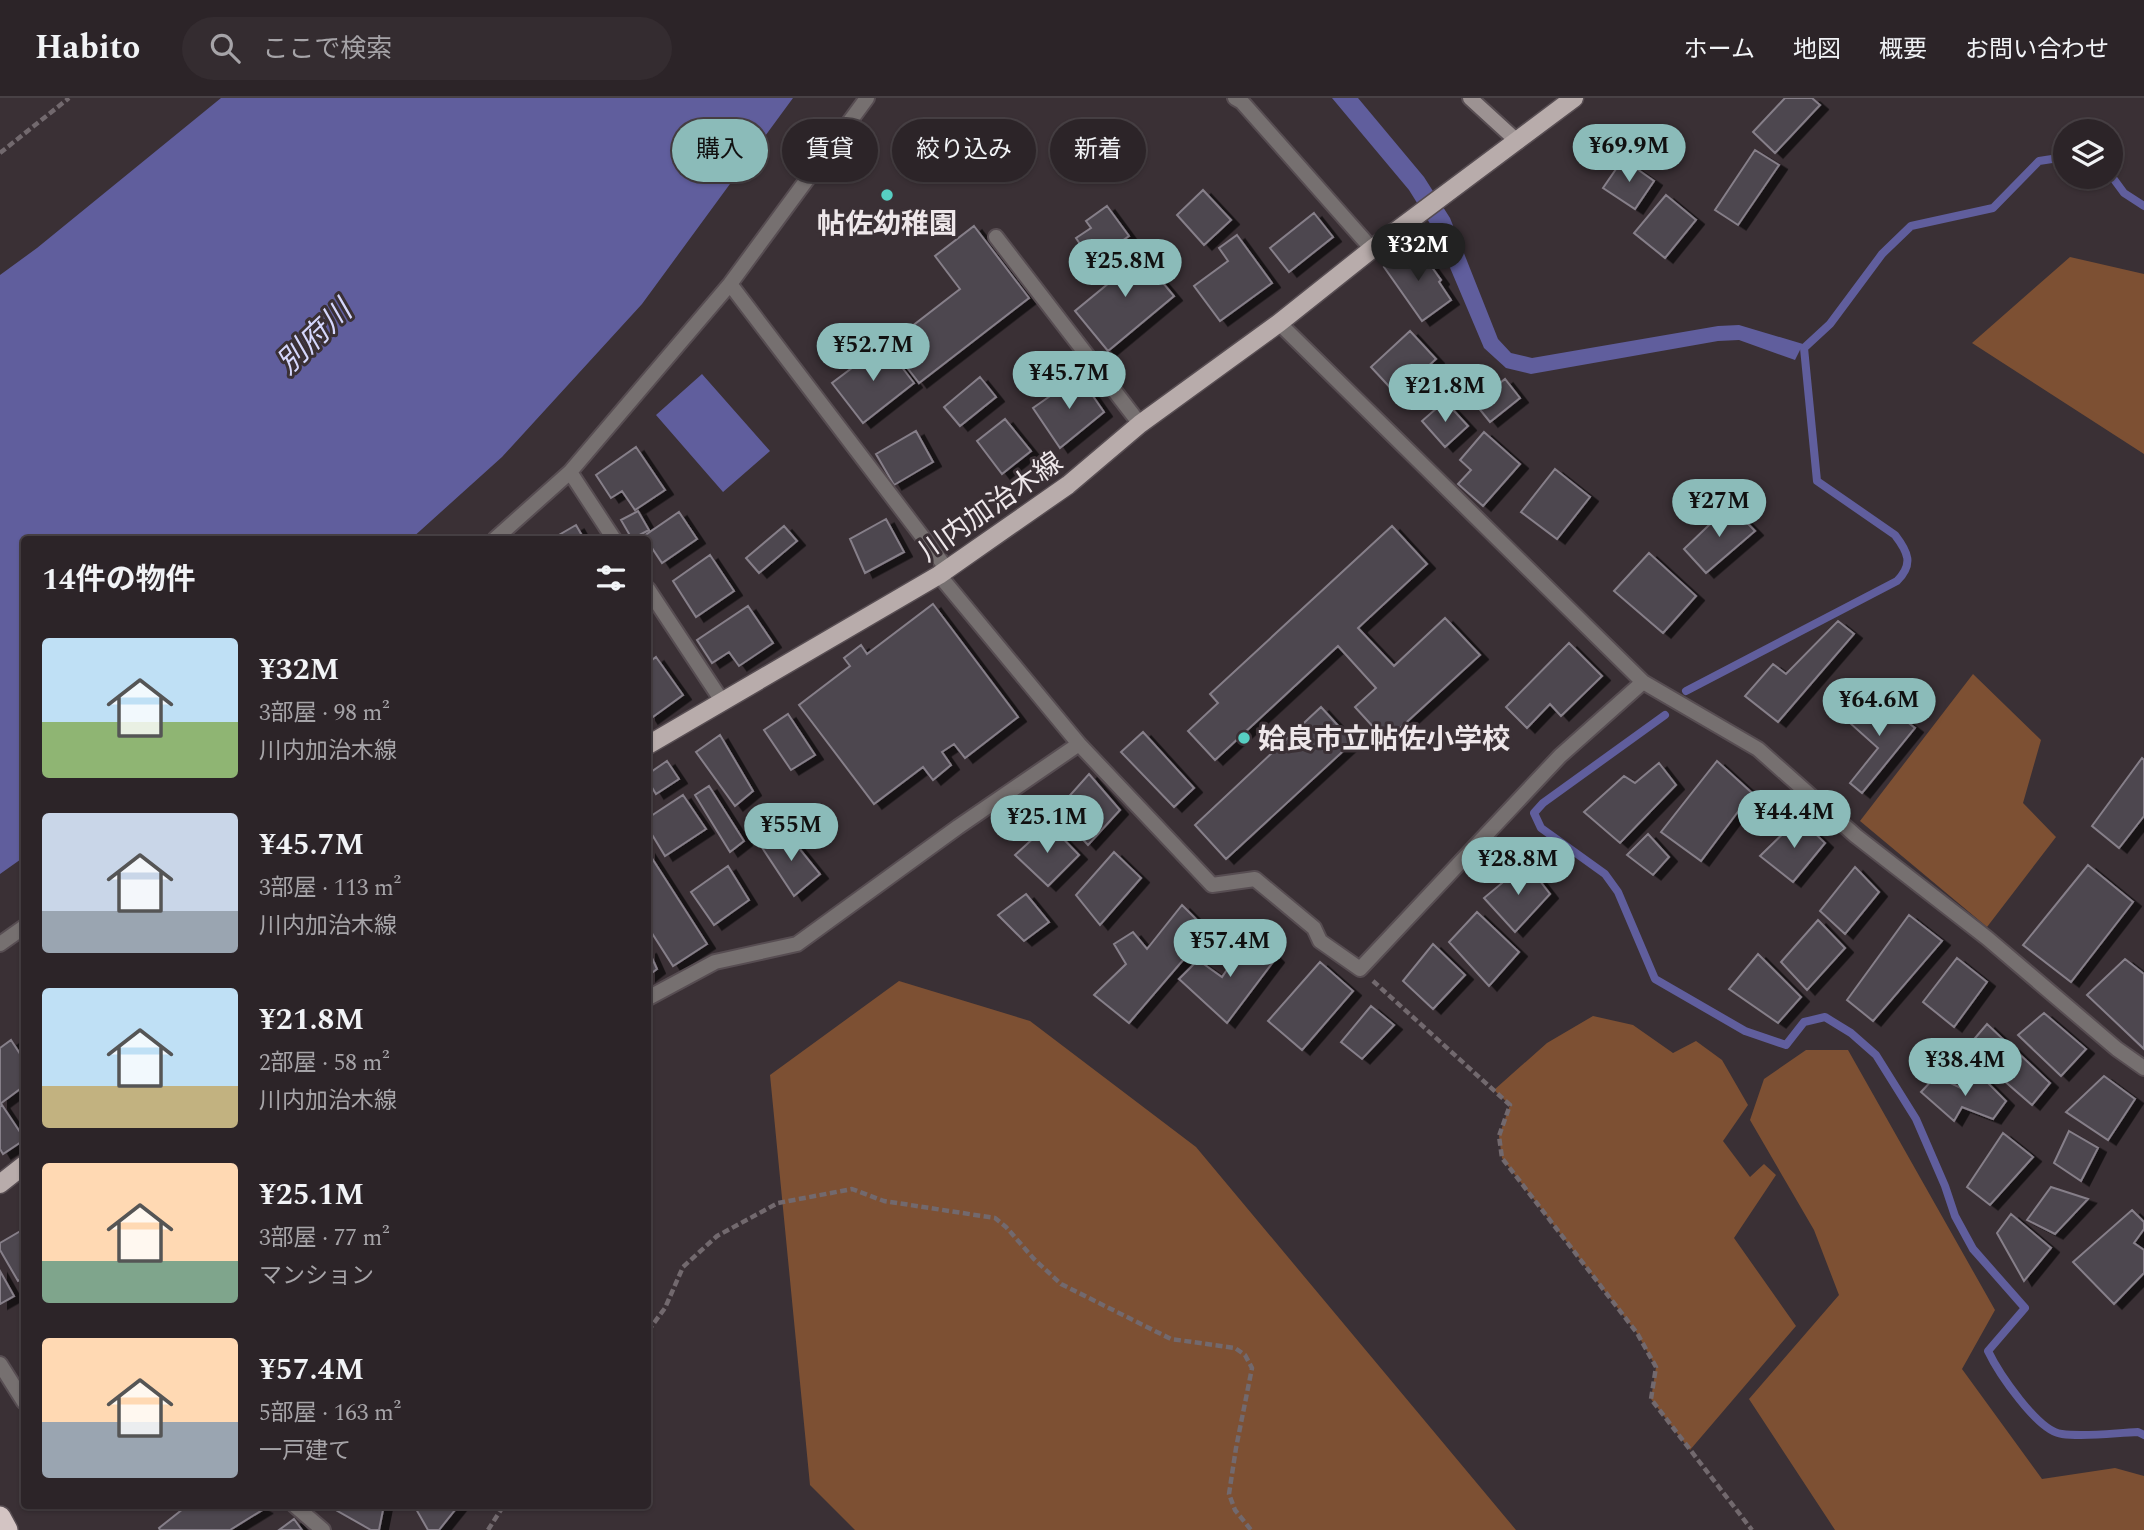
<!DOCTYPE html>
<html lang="ja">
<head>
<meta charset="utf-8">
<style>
  body { margin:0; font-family:Spectral,"Noto Sans JP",serif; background:#342c30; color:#f1f3f6; height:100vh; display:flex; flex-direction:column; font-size:26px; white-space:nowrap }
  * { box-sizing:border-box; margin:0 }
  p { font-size:23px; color:#a6a4a8 }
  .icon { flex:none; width:38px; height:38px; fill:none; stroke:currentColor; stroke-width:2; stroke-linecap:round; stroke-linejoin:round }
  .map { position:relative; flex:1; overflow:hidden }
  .side { position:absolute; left:21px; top:438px; width:630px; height:973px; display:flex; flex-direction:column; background:#2c2428; border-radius:7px; box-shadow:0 2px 5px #0004,0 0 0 2px #484145 }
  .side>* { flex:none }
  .guide { position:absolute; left:672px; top:21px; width:665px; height:63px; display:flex; gap:14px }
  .controls { position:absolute; left:2053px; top:21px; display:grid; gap:14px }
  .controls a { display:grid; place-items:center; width:70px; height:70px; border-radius:50%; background:#2c2428; box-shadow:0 2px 5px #0004,0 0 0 2px #484145; font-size:35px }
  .price { position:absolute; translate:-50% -60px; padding:0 16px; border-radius:24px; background:#8bbbb9; color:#111; font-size:23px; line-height:46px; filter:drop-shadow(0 2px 4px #0008) }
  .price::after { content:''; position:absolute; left:50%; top:42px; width:21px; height:16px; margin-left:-10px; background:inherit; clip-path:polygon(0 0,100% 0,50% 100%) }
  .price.active { background:#222; color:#fff }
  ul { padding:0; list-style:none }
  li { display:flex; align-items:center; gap:21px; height:175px; padding:0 21px }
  li span { display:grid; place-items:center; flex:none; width:196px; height:140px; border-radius:7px; color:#555 }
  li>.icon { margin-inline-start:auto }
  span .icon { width:84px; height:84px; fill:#fffc; stroke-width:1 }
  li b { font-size:30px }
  h2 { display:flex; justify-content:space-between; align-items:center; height:84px; padding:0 21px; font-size:30px }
  .tag { padding:0 24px; border-radius:32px; background:#2c2428; box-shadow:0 2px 5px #0004,0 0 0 2px #484145; font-size:24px; line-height:63px }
  .tag.active { background:#8bbbb9; color:#111 }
  header { display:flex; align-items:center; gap:42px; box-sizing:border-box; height:98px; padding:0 35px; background:#2c2428; border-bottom:2px solid #484145 }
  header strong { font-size:33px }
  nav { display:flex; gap:38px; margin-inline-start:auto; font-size:24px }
  .search { width:490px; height:63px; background:#342c30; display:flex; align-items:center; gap:18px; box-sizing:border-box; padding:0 24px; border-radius:38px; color:#a6a4a8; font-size:26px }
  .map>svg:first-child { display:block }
</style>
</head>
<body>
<header>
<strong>Habito</strong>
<div class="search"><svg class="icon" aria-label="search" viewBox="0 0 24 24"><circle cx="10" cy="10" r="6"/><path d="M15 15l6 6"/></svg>ここで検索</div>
<nav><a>ホーム</a><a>地図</a><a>概要</a><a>お問い合わせ</a></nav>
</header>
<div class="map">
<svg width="2144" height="1432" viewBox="0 0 2144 1432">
  <defs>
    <filter id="shadow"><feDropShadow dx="8" dy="4.5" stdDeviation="0" flood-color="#0009"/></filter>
  </defs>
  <rect width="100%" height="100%" fill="#3a3035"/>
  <path fill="#7d5033" d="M2070,159L2144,176V356L1972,245Z
    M1973,576L2041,642L2023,705L2056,739L1987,829L1860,723Z
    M899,883L1030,923L1196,1049L1516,1432H855L810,1387L770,977Z
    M1593,918L1633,927L1673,955L1696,943L1722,962L1748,1007L1723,1043L1750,1079L1764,1066L1776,1077L1734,1140L1796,1228L1690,1352L1651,1301L1656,1269L1637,1235L1502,1060L1499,1038L1510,1007L1494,992L1547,945Z
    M1806,952H1848L1995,1212L1962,1271L2042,1381L2115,1370L2144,1378V1432H1835L1749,1301L1839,1197L1814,1132L1750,1022L1764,981Z"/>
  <path fill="#605e9d" d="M221,0H793L642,206L502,359L411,441H24V759L0,776V177L37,150Z
    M1332,0H1358L1424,79L1450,120L1498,241L1511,255L1532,260L1718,228L1739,227L1803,246L1795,262L1739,242L1718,243L1531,276L1506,270L1484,250L1434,132L1409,92Z
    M702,276L770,353L723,394L656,317Z"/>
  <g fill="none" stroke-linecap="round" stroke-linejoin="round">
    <path stroke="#605e9d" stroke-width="8" d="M2110,76L2124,95L2144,108
      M1686,593L1897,483C1914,466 1908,454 1895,437L1817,383L1804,250L1830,226L1882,156L1911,128L1993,110L2039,63L2065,59
      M1665,617L1543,705L1534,715L1541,730L1605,776L1618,794L1655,881L1745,933L1786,947L1804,924L1825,919L1851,935L1876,957L1916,1021L1945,1088L1955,1118L1973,1151L2025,1210L1988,1253C1998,1274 2038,1334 2062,1336C2086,1339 2114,1335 2138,1334L2144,1337"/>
  </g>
  <path fill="#4d4750" stroke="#867f89" stroke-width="2" filter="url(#shadow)" d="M1785,0H1812L1820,7L1775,55L1753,34Z
    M1755,52L1779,67L1738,127L1715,112Z
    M1623,61L1654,83L1635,111L1603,90Z
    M1203,92L1231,122L1204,147L1177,117Z
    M1666,97L1696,122L1665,160L1634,135Z
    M1107,108L1129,138L1092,164L1076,140L1091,130L1086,123Z
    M1314,115L1333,139L1289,174L1270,150Z
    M974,128L1029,200L919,285L889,246L960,191L935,158Z
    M1237,137L1272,185L1220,223L1194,188L1228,163L1219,150Z
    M1128,143L1174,198L1108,253L1075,213L1121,175L1109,160Z
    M1416,147L1441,182L1439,184L1451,202L1422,223L1384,169Z
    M1410,233L1436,261L1397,297L1371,269Z
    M884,246L914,285L863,325L832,285Z
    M1486,275L1496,288L1505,281L1520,300L1490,324L1464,292Z
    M1079,278L1104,314L1060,350L1033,310Z
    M980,279L996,299L960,328L944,309Z
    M1445,303L1468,328L1445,349L1422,323Z
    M1005,321L1031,353L1002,376L977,343Z
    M916,333L933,364L894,387L876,356Z
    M1484,334L1520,366L1483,408L1458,386L1471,372L1460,362Z
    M636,349L665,392L635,412L622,393L611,400L596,377Z
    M1555,371L1590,399L1557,441L1521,414Z
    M1730,407L1755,433L1706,475L1684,451Z
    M638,413L649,432L632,441L621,422Z
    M679,414L697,441L662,465L644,438Z
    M886,421L904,454L865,475L850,441Z
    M576,427L584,441H552Z
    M784,428L797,443L759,475L746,460Z
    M1392,428L1427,466L1358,530L1394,568L1445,520L1480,557L1386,643L1355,609L1376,590L1338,548L1215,662L1188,633L1218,605L1210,596Z
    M1649,455L1696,498L1663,535L1614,493Z
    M710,457L734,493L696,519L673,483Z
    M933,506L1018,619L965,660L954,646L942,654L951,667L933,682L923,669L874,706L799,607L850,568L844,560L861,547L867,556Z
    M748,508L773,545L739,568L729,554L712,565L697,542Z
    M1838,523L1854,536L1778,624L1745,598L1773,566L1786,576Z
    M1569,545L1602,578L1561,618L1550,606L1527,630L1506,609Z
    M656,559L683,597L650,621L648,618V565Z
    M1874,598L1915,630L1862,695L1850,685L1878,650L1850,625Z
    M1321,609L1353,644L1226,761L1195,727Z
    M788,616L815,657L791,672L764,632Z
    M1143,634L1194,690L1174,709L1121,654Z
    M720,637L753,693L735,708L696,654Z
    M2142,660L2144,662V718L2119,750L2092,728Z
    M667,663L679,681L656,696L648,683V676Z
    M1717,663L1752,695L1701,763L1661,734Z
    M1659,665L1676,687L1620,745L1584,714L1624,678L1635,685Z
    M1089,676L1120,712L1088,747L1056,713Z
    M709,688L744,743L730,754L695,697Z
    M683,697L706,731L665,758L648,730V720Z
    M1799,720L1825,745L1793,784L1760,758Z
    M1049,726L1079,757L1048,788L1015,757Z
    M786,734L820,776L794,798L761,748Z
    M1648,736L1669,759L1653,777L1627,757Z
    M648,754L707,846L673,868L648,829Z
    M1114,754L1141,780L1100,827L1076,797Z
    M1526,765L1550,796L1515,834L1484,800Z
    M2088,767L2133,804L2071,884L2023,847Z
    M728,768L749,802L714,827L691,794Z
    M1855,769L1879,794L1845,836L1820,813Z
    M1026,796L1049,824L1024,843L998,817Z
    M1182,807L1208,833L1129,925L1094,897L1126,866L1114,846L1133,834L1147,851Z
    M1477,814L1519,854L1489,888L1449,844Z
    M1909,817L1942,843L1873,923L1847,902Z
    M1818,822L1845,850L1807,892L1781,864Z
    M1252,835L1276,860L1227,925L1179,881L1198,862L1222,879Z
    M1433,846L1465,877L1433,911L1403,883Z
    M648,851L657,871L648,878Z
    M1758,856L1801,899L1778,925L1729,891Z
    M1957,860L1987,884L1954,929L1923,904Z
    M2125,861L2144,876V951L2087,897Z
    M1320,864L1353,893L1302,952L1268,923Z
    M1371,908L1394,927L1362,961L1341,944Z
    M2044,915L2086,951L2061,978L2018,937Z
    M1987,926L2005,943L1983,967L1965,952Z
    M11,942L24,962L22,966L24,969V988L0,1006V950Z
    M2012,949L2050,985L2032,1007L1994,974Z
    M1936,978L1963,991L1981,978L2006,1003L1993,1021L1962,1009L1954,1023L1921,994Z
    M2104,978L2135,1001L2108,1042L2066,1014Z
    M2,1007L24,1040V1042L3,1056L0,1051V1009Z
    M2069,1033L2098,1050L2081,1083L2054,1065Z
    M2003,1035L2033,1059L1990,1107L1967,1089Z
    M2051,1089L2088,1101L2055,1136L2027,1122Z
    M2132,1112L2144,1124V1131L2134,1145L2144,1152V1175L2114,1206L2073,1164Z
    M2011,1116L2051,1150L2024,1183L1997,1135Z
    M24,1131V1180L18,1183L0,1152V1145Z
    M0,1173L14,1198L0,1206Z
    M188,1407H257L264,1411L230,1432H160L159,1430Z
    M327,1407H384L379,1432H371Z
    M420,1407H459L439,1432H428L416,1411Z
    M294,1421L302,1432H279Z"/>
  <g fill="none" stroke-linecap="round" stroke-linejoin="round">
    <defs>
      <path id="minor" d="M1235,0L1242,4L1372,151
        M996,139L1140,326
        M730,186L947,471
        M1279,225L1643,584L1758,651L1856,738L1987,840L2117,951L2144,970
        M570,374L614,441
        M495,441L570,374L730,186L867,0
        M939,477L1079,646L1212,787L1255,781L1314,830L1320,843L1360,871L1560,658L1643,584
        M648,491L722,603
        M0,846L24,829
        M648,900L715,864L797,846L958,729L1079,646
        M0,1266L24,1304
        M294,1407L323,1432"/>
      <path id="secondary" d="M1470,0L1518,44"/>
      <path id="primary" d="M648,647L939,477L1068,387L1140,326L1279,225L1372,151L1574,0
        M0,1086L24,1067"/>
      <path id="motorway" d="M0,1419L7,1432"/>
    </defs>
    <use href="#minor" stroke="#574d52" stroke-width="18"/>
    <use href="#secondary" stroke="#574d52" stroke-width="18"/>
    <use href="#primary" stroke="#574d52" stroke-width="21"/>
    <use href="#motorway" stroke="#574d52" stroke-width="24"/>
    <path stroke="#72696e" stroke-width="4.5" stroke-dasharray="7 3.5" stroke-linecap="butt" d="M0,55L69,0
      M1373,883L1510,1007L1499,1038L1502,1060L1637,1235L1656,1269L1651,1301L1752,1432
      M648,1233L665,1210L683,1169L717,1138L778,1105L852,1091L884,1103L995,1120L1006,1129L1034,1161L1061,1186L1171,1241L1235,1250L1245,1257L1252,1270L1236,1350L1229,1396L1235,1412L1251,1432
      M488,1432L504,1407"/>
    <use href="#minor" stroke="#767070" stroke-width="14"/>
    <use href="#secondary" stroke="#9c9292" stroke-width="14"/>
    <use href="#primary" stroke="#b8acab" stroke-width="18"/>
    <use href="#motorway" stroke="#d3c4c3" stroke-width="21"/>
  </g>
  <g fill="#57cec2" stroke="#3a3035" stroke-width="2.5">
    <circle cx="887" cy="97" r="7"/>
    <circle cx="1244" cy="640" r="7"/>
  </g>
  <g text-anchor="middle" stroke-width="6" stroke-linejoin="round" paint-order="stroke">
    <g font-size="28" font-weight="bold" fill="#eee7ea" stroke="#3a3035">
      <text x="887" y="135">帖佐幼稚園</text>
      <text x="1258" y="650" text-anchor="start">姶良市立帖佐小学校</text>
    </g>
    <g font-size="28" fill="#eee7ea" stroke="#3a3035">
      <text transform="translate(990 408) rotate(-35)" y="10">川内加治木線</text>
    </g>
    <g font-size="30" font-style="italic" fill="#d5d7fc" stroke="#3a3035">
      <text transform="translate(314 239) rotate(-44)" y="10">別府川</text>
    </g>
  </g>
</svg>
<div class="controls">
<a><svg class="icon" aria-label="layers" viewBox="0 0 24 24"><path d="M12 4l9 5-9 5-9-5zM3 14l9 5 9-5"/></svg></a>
</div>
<b class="price" style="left:1629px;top:86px">¥69.9M</b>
<b class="price active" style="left:1418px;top:185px">¥32M</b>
<b class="price" style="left:1125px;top:201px">¥25.8M</b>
<b class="price" style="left:873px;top:285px">¥52.7M</b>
<b class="price" style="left:1069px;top:313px">¥45.7M</b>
<b class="price" style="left:1445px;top:326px">¥21.8M</b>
<b class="price" style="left:1719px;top:441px">¥27M</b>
<b class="price" style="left:1879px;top:640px">¥64.6M</b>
<b class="price" style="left:1794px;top:752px">¥44.4M</b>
<b class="price" style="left:1047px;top:757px">¥25.1M</b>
<b class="price" style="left:791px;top:765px">¥55M</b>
<b class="price" style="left:1518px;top:799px">¥28.8M</b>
<b class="price" style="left:1230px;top:881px">¥57.4M</b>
<b class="price" style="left:1965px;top:1000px">¥38.4M</b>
<div class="guide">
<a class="tag active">購入</a>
<a class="tag">賃貸</a>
<a class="tag">絞り込み</a>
<a class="tag">新着</a>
</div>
<section class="side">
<h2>14件の物件<svg class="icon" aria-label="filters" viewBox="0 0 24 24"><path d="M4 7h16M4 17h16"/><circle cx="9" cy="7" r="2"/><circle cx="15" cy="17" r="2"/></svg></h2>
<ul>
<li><span style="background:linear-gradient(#bfe0f5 60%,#8fb573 0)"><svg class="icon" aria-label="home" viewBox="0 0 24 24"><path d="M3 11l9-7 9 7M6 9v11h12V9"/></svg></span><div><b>¥32M</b><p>3部屋 · 98 m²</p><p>川内加治木線</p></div></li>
<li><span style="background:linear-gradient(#c9d6e8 70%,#9aa5b1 0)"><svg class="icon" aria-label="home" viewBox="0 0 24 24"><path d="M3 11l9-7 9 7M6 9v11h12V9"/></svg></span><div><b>¥45.7M</b><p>3部屋 · 113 m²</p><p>川内加治木線</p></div></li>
<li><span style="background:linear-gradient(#bfe0f5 70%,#c2b280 0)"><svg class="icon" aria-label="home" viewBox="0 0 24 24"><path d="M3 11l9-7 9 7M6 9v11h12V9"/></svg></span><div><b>¥21.8M</b><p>2部屋 · 58 m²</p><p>川内加治木線</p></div></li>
<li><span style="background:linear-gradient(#ffd9b3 70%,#7fa58c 0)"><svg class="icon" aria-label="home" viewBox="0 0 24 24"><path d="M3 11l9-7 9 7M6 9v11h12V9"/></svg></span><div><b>¥25.1M</b><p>3部屋 · 77 m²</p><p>マンション</p></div></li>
<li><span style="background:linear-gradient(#ffd9b3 60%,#9aa5b1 0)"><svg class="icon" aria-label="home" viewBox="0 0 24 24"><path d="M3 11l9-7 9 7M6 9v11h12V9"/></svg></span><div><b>¥57.4M</b><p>5部屋 · 163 m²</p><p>一戸建て</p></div></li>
</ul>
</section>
</div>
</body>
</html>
